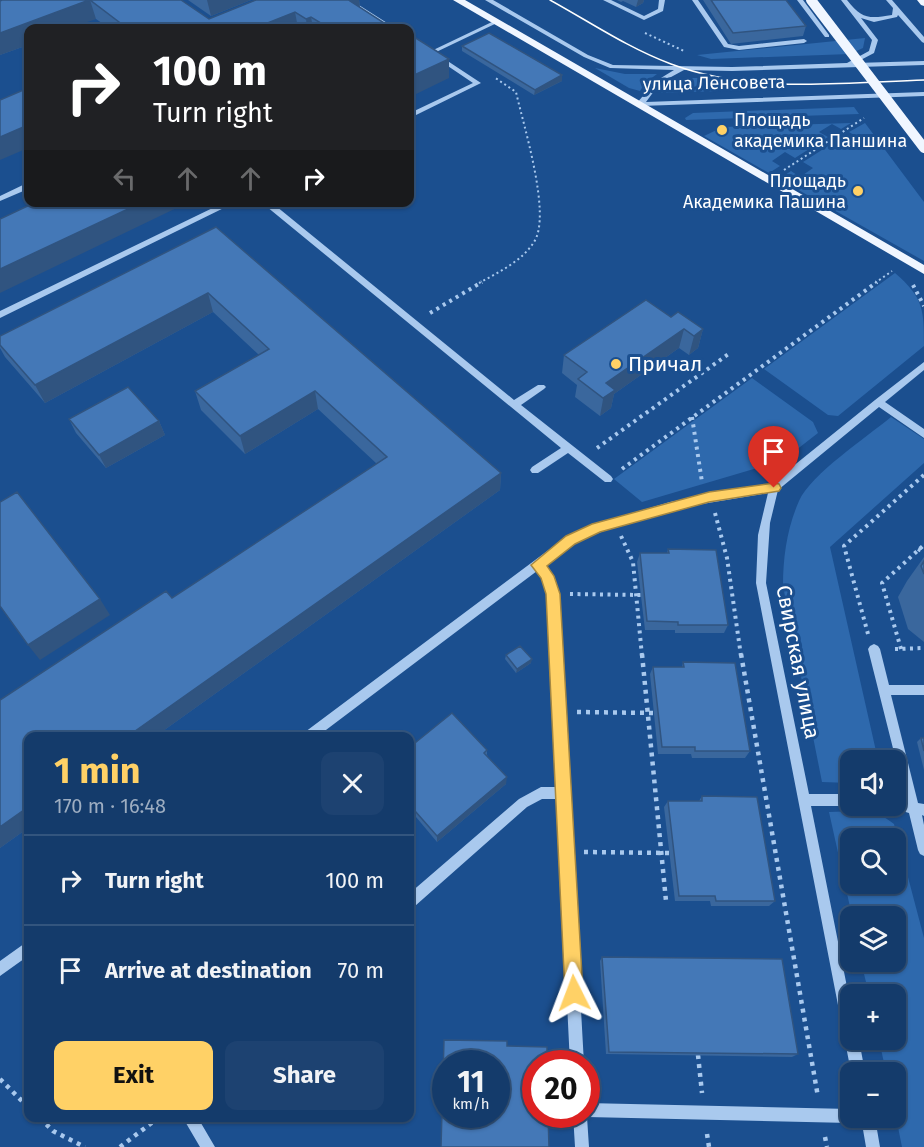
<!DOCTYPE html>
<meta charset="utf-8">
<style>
body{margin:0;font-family:"Fira Sans",sans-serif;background:#1d4271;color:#f1f3f6;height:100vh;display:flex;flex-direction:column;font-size:22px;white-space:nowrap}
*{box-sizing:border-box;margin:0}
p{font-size:20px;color:#9dadc1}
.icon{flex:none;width:33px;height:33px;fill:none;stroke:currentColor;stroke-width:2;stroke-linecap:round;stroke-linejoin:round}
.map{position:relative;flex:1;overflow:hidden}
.panel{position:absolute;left:24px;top:732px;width:390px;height:390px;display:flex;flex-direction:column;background:#143b6b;border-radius:12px;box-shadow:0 2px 4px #0004,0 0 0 2px #33557e}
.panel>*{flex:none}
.banner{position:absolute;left:24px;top:24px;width:390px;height:183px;border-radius:12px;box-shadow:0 2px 4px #0004,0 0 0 2px #33557e;background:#202124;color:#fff;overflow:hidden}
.controls{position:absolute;left:840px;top:750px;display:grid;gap:12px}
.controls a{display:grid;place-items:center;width:66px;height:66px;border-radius:12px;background:#143b6b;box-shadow:0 2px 4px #0004,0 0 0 2px #33557e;font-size:30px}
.speed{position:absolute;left:432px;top:1050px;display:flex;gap:12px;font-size:30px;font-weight:700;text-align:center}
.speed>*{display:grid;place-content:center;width:78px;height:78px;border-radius:50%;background:#143b6b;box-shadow:0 2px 4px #0004,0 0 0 2px #33557e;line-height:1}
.speed small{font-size:15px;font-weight:400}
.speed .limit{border:9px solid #d22;background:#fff;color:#111}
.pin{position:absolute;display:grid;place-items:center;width:51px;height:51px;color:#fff;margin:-62px -26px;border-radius:50% 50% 50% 0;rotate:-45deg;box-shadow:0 0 6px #0007}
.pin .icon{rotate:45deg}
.me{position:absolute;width:66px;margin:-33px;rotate:357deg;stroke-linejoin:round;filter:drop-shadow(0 0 4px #0008)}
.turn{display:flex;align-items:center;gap:21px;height:126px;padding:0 30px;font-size:27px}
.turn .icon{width:78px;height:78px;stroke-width:2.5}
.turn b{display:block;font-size:42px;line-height:51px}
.lanes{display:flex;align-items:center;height:57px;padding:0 30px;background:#0003;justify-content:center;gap:30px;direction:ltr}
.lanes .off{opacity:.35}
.round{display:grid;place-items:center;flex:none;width:63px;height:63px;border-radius:12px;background:#1d4271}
.headline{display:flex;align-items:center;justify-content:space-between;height:102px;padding:0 30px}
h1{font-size:36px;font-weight:700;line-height:45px;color:#ffd166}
.cta{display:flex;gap:12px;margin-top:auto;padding:12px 30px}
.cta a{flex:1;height:69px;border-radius:12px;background:#ffd166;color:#111;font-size:24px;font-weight:700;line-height:69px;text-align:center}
.cta a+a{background:#1d4271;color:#f1f3f6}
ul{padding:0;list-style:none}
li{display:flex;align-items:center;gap:18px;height:90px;padding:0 30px;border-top:2px solid #33557e}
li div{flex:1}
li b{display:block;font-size:22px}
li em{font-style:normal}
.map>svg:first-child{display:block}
.green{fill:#2e69ad;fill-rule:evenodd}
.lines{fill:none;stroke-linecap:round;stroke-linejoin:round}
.path-far2{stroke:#a9c9ee;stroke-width:2;stroke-dasharray:2 3;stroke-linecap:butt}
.path-far1{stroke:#a9c9ee;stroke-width:4;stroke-dasharray:3 4.5;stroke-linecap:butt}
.path{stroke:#a9c9ee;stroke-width:4.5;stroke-dasharray:4 5;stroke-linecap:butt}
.minor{fill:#a9c9ee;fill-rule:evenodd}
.major{fill:#f0f6ff;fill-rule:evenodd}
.tram{stroke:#fff;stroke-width:1.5}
.major-bridge{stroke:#f0f6ff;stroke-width:10}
.wall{fill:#3a679d}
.shaded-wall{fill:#305480}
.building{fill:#4478b7;stroke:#305480;stroke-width:1.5;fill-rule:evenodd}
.route{fill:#ffd166;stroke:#a68842;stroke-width:1.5}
.poi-dot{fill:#ffd166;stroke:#1b4f8f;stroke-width:2}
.labels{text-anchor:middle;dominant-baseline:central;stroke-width:6;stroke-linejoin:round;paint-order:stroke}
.far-street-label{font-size:18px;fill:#fff;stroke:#1b4f8f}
.far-poi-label{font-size:18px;fill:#fff;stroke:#1b4f8f;text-anchor:start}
.poi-label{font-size:21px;fill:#fff;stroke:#1b4f8f;text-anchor:start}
.street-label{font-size:21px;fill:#fff;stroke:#1b4f8f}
</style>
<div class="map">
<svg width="924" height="1147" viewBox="0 0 924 1147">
<rect width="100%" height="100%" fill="#1b4f8f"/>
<path class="green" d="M865,38l-2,10 -13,6 -139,5 -14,-4z
M595,68l30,6h32l-12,9 -5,8 -11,-3z
M688,78h13l38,7 43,4 -121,4 8,-10z
M854,107l5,7 -173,6 -1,-2 8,-5z
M851,123l-10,6 -9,-5 -13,8 9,5 -33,21 -10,-6 -13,9 8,5 -11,7 -65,-37 19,-9z
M865,123l59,79v59l-145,-82 12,-8 9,6 13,-9 -10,-6 33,-21 17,9 12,-8 -16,-10z
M895,273c29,25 29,37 29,73l-86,70 -10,-1 -64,-46z
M752,378l61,44 5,11 -27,21 -20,10 -129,38 -28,-23z
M891,417l33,22v24l-94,84 48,213h-28v23l-28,-1 -39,-196c0,-29 4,-58 16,-85 12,-27 68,-64 92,-84z
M859,811c14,1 24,4 35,13l30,114v209h-22l-6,-30v-45h-10l-7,-32h17v-46h-27l-8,-32h35v-46h-44l-23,-104zM896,838v46h-46v-46z"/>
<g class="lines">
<path class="path-far2" d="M645,33l39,18
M784,170l80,-52
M479,283c20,-11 43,-22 55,-41 18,-27 -11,-118 -18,-150l-22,-15
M875,283l17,-12"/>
<path class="path-far1" d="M913,285l11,21
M430,313l52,-31
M692,417l10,65
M597,448l133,-95
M622,469l255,-187
M715,513l12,45 14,98
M621,536l12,26 9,94
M918,549l6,3
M570,594l71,1
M868,634l-24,-88 80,-71
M895,649l29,-1
M901,649l-19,-66 42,-38"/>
<path class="path" d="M642,654l24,247
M741,654l77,443
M577,712l77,1
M584,852l86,1
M698,1055l4,38
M0,1079l28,28
M40,1118l13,13 32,16
M707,1134l2,13
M825,1137l2,10
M120,1147l38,-29"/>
<path class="minor" d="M344,0h7l44,28h-7z
M485,0h8l95,55 25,10 119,2 115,-4 22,-12 3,-11 -31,-40h6c15,19 22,19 45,15l1,-7 -7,-8h6l32,37v6l-2,-1 -24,-27 -1,2 -23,5 -13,-4 17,22 -4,13 -19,10 69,-2v4l-192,6 -48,-1 -24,13 -14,19 278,-10v4l-284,10 -4,-2 20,-23 18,-11 -64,-2 -26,-11z
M603,0h8l33,16 14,-7 1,-9h6l-2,11 -19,9z
M692,0h6l30,44 11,2 65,-7 3,2 -3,2 -65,7 -15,-3z
M797,0h6l26,35v2h-4z
M494,21l5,1 -67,32 -5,-1z
M436,56h4l41,27 -71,35v-5l63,-30 -37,-25z
M25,184h3v5l-28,12v-5z
M225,202h11l-236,116v-7z
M261,202h10l243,198 24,-15h6l2,2 -2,2 -23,16 90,71 2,3 -2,3h-6l-37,-29 -30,20h-6l-2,-3 2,-3 29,-19z
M924,362v8l-39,32 39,27v9l-45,-31 -101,83 -8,33 -4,60 43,211h41v12h-39l39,196v38h9l6,32h-14l-95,-489 2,-48 10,-42 -72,12 -75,19 -47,19 -30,22 8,11 6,18 26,470h-14l-13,-265h-15l-15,8 -112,99 -5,1v-14l109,-94 22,-12h16l-9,-193 -6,-16 -5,-7 -219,165h-15l2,-4 261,-195 53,-20 51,-15 52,-10 49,-8 104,-84z
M874,644l4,2 2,3 9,36h35v10h-33l27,108 6,1v12l-2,-1 2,10v31l-4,-2 -2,-4 -9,-37 -17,-5 -1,-2h5v-8l10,2 -38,-151 2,-3z
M28,941v15l-28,20v-15z
M586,1103l264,6v9h7l-2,3 -5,2 -263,-6 2,30h-14l-2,-33h13z
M183,1118h15l17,29h-15z
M861,1118h14l5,29h-14z"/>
<path class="major" d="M453,0h12l459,265v9z
M917,0h7v6l-3,-1z"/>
<path class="tram" d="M550,0c40,22 78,48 121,64 80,30 169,19 253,16"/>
<path class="major-bridge" d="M811,0l113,148"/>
</g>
<path class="wall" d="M181,0l28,19 150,-19 1,8 32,20h-283l-13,-9 -68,9v17l-28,10v-54z
M188,0h63l-40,16z
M617,0h27l-1,3 -7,4 -13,-6 -2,1z
M703,0h83l20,26 -3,10 -72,8z
M462,46l100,35 -28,14 -72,-44z
M216,227l285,246 -1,17 -344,246h-128v92l-28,20v-148l166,-109 6,7 205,-134 -59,-55 -73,45 -44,-44 -6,-19 64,-36 -46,-43 -168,91 -40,-46 -5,-9v-12z
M671,317l32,12 -5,19 -9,7 -10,-7 -65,46 -3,14 -11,8 -25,-19 2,-12 -15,-12 2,-18z
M69,419l90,2 6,14 -59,33 -30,-35z
M668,549l60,76 -4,8h-49v-3h-30l-8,-68 3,-9h27z
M924,557v85l-16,-13 -10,-32 9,-16z
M506,655l25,8 -15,10 -11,-14z
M683,662l67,89 -5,7h-53l-1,-4h-33l-8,-80 3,-7h29z
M921,738h3v32l-7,-28z
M410,747l77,3v5l19,29 -69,58 -21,-25 -5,3 -1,-2z
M702,796l73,105 -6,5h-58l-1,-5h-35l-11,-94 4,-6h31z
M602,957l196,97 -6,3 -186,-3 -6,-93z"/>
<path class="shaded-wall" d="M90,0l6,19 -26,9h-42v17l-28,10v-22z
M207,0h44l-40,16z
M353,0h6l2,16 -11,-15z
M638,0h6l-1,3 -7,4z
M295,12l3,16h-43z
M311,17l2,11h-6l-1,-9z
M449,59v19l-39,19v-20z
M562,75v6l-28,14 1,-5z
M28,125v23l-28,12v-23z
M143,202h46l-189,91v-24z
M208,293l5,19 -168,91 -10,-18z
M684,329l-5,19 -65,46 -3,14 -11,8 6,-33z
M703,329l-5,19 -9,7 5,-19z
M315,391l3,18 -73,45 -5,-18z
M159,421l6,14 -59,33 -7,-13z
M501,473l-1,17 -344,246h-28z
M100,599l10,16 -70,45 -12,-15z
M532,659l-1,4 -15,10 1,-4z
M507,777l-1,7 -69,58v-6z
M28,807v21l-28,20v-21z
M415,811l1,6 -5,3 -1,-6z
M106,1118h9l-8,6 -7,-1z"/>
<path class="building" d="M2,0h87l-89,33v-32z
M90,0h91l28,19 47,-19h97l-3,1 42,27h-63l-18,-11 -5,2 -11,-7 -40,16h-128z
M711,0h75l20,26 -73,7z
M489,33l73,42 -27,15 -73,-44z
M411,35l38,24 -39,18v-41z
M28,88v37l-28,12v-37z
M36,202h107l-143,67v-50z
M216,227l285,246 -373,263h-100v71l-28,20v-127l166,-109 6,7 215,-141 -72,-66 -75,45 -45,-45 74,-42 -61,-56 -173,92 -35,-40v-9z
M646,300l25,17 7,-5 25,17 -9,7 -10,-7 -78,54 9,7 -12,8 -25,-19 9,-7 -23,-17z
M128,387l31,34 -60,34 -30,-36z
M17,492l83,107 -72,46 -28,-39v-104z
M668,549l48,1 12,75h-50v-3l-31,-1 -7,-68h29z
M924,561v13l-3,-8z
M520,646l12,13 -15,10 -11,-14z
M683,662l52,1 15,88h-55v-4h-33l-9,-80h31z
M452,713l35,37 -3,3 23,24 -70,59 -22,-25 -5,3v-67z
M921,738h3v13z
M702,796l55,1 18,104h-59l-1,-5h-36l-11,-95h34z
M602,957l180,2 16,95 -189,-2z
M444,1040l63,1v5l40,1v17h-11v50h12l1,33h-108zM446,1064h50v50h-50z
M98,1118h8l-6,5z"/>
<path class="route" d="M774,483l5,1 2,4 -2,3 -70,11 -109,30 -25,12 -28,22 7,10 6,18 23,399 -3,6 -6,3 -6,-3 -3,-6 -19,-399 -5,-16 -10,-13 35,-29 26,-12 117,-32z"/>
<g class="poi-dot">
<circle cx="722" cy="130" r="6"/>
<circle cx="858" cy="191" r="6"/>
<circle cx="616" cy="364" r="6"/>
</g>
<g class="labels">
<g class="far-street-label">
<text transform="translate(714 83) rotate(-1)">улица Ленсовета</text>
</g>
<g class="far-poi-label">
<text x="734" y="120">Площадь<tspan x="734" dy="21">академика Паншина</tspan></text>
<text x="846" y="181" text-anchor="end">Площадь<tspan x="846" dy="21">Академика Пашина</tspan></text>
</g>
<g class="poi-label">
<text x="628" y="364">Причал</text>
</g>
<g class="street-label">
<text transform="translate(798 662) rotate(79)">Свирская улица</text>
</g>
</g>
</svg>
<div class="controls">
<a><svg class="icon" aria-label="sound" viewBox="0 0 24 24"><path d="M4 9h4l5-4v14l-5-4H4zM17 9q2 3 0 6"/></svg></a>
<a><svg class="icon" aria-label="search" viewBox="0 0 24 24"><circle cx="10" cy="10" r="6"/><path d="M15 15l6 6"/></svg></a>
<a><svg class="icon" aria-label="layers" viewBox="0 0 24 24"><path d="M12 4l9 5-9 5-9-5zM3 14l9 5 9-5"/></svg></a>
<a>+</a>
<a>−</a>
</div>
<div class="speed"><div>11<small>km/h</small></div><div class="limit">20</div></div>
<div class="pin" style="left:774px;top:488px;background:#d93025"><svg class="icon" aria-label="arrive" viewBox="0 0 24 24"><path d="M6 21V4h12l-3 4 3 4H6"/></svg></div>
<svg class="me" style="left:574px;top:993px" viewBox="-20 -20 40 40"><path d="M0-17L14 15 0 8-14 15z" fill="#ffd166" stroke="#fff" stroke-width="4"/></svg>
<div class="banner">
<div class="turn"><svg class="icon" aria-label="right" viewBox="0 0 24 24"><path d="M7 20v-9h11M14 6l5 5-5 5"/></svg><div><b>100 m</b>Turn right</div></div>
<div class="lanes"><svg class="icon off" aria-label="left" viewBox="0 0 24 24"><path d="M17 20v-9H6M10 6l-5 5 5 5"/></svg><svg class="icon off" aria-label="ahead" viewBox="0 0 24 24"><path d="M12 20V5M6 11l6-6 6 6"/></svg><svg class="icon off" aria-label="ahead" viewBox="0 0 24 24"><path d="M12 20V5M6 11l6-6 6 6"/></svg><svg class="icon" aria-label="right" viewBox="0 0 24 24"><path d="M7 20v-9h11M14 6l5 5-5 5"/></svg></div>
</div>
<section class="panel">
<div class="headline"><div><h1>1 min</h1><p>170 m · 16:48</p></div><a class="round"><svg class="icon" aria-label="close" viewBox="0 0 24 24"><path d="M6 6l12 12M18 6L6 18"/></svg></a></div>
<ul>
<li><svg class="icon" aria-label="right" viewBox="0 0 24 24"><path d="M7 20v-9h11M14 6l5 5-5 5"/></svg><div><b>Turn right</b></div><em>100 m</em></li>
<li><svg class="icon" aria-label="arrive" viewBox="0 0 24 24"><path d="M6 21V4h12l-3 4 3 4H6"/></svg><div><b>Arrive at destination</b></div><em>70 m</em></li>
</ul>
<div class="cta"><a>Exit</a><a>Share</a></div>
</section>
</div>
